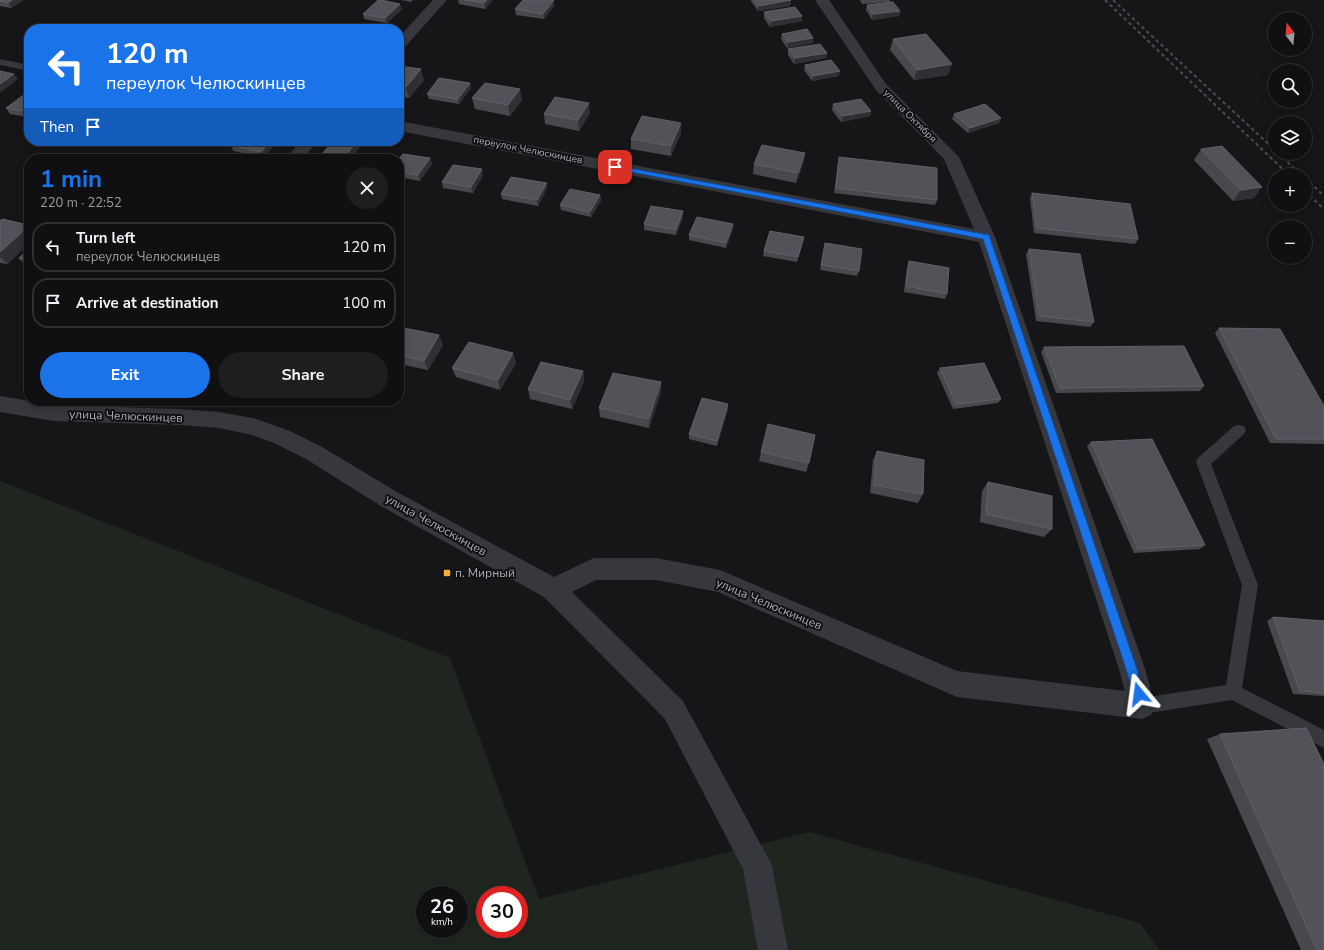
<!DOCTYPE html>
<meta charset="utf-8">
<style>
body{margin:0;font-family:"Nunito Sans",sans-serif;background:#1e1e20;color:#f1f3f6;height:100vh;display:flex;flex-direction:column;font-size:15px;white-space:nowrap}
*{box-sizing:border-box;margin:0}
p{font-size:13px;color:#9c9d9f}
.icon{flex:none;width:22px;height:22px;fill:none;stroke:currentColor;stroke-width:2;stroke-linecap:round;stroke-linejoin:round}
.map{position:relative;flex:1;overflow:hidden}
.sheet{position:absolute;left:24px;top:154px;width:380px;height:252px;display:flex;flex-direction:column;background:#101012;border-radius:16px;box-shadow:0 2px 10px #0003,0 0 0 1px #303032}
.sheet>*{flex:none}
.guide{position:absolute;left:24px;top:24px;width:380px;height:122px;border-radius:16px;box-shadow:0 2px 10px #0003,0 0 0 1px #303032;background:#1a73e8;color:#fff;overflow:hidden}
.needle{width:26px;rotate:344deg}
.buttons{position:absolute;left:1268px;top:12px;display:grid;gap:8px}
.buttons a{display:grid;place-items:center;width:44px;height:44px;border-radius:50%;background:#101012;box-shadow:0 2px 10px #0003,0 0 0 1px #303032;font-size:20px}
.speed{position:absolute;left:416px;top:886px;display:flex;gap:8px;font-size:20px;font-weight:700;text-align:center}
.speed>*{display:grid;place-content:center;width:52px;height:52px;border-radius:50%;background:#101012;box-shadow:0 2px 10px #0003,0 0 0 1px #303032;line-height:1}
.speed small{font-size:10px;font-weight:400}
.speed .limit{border:6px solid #d22;background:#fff;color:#111}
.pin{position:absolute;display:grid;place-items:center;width:34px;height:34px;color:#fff;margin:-17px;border-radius:8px;box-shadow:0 2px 6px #0006}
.me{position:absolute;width:44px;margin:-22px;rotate:344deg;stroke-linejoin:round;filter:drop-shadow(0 0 3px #0008)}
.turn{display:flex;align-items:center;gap:14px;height:84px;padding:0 16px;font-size:18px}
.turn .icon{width:52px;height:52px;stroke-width:2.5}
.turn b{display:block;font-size:28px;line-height:34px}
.then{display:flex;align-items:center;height:38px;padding:0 16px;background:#0003;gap:8px;font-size:15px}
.round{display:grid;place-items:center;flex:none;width:42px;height:42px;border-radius:21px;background:#1e1e20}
.headline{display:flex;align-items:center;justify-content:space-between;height:68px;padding:0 16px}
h1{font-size:24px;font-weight:700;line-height:30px;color:#1a73e8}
.button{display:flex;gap:8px;margin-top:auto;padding:8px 16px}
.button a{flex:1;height:46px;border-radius:24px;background:#1a73e8;color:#fff;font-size:16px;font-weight:700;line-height:46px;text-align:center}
.button a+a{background:#1e1e20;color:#f1f3f6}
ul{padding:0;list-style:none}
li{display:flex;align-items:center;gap:12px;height:50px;margin:0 8px 6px;padding:0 8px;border:2px solid #303032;border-radius:16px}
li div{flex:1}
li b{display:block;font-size:15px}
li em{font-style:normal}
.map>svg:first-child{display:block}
.green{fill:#1e261f;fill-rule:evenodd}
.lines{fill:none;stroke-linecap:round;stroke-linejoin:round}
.service{fill:#37383d;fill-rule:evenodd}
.minor{fill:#37383d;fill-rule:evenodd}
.rail{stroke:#4a4c52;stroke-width:2;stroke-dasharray:3.5 3;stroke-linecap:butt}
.wall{fill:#47494d}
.shaded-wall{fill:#2f3033}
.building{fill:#525359;stroke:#5f6168}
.route{fill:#1a73e8;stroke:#114b97}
.poi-dot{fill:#f2b134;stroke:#111113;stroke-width:1.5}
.labels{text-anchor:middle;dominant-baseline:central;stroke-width:4;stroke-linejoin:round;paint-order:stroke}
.far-street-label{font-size:10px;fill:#a8adb8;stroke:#111113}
.street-label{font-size:12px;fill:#a8adb8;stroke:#111113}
.poi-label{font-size:12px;fill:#a8adb8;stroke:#111113;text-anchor:start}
</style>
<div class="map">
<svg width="1324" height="950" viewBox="0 0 1324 950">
<rect width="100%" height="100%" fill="#161618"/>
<path class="green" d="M0,481l450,177 89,241 270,-67 331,91 19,27h-1159zM425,895h34v34h-34zM485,895h34v34h-34z"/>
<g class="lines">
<path class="service" d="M0,59l29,6v6l-29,-6z
M1239,425l5,1 2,4 -2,4 -33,30 47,121 -16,103 82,42v18l-92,-48 -90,14 -6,-2 -2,-6 2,-6 6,-2 84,-13 16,-100 -46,-123 2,-4 36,-32z"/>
<path class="minor" d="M433,0h14l-43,48 -5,1v-12z
M815,0h14l57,84 73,73 36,80 150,432 10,37 -4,9 -9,4 -185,-22 -239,-105 -62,-12h-60l-24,12 111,109 84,155 5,10 16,84h-30l-15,-81 -78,-150 -121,-122 -163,-91 -75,-47 -32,-16 -22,-8 -33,-7 -39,-3 -126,-4 -54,-9v-16l54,9 126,4 39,3 34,6 37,13 32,16 75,45 157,85 40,-19h62l64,12 237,101 168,20 -6,-22 -140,-427 -580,-111v-10l575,108 -30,-70 -68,-69z
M301,141h17l-16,18h-17z"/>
<path class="rail" d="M1105,0l184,175
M1113,0l162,150
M1278,153l23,22
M1305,178l19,18
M1305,191l19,18"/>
</g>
<path class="wall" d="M0,0h24l-13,8 -11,-2z
M401,0h12l-2,2z
M458,0h35l-8,9 -26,-5z
M751,0h40l-1,6 -32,5 -7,-10z
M860,0h30v2l-28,2z
M867,5l33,6 -1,5 -27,4 -6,-10z
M554,6l-10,13 -28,-4 -1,-6z
M402,9l-15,14 -23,-4 -1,-5z
M764,12l38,9 -32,6 -6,-9z
M782,34l31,4v5l-26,5 -6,-9z
M893,39l55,36 -34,5 -24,-30z
M788,49l39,4 -1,5 -32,6 -6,-9z
M805,65l35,6 -2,5 -26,5 -8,-11z
M399,66l25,14 -15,18 -10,-2z
M470,83l1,5 -12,16 -30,-5 -2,-5z
M29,95v20l-2,2 -17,-3 -4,-6z
M472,98l50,2 -12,16 -35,-7z
M833,104l38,7 -1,5 -29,6 -9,-12z
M590,113l-11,18 -34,-7 -1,-10z
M954,114l47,4 -2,5 -31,10 -16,-14z
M681,133l-10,23 -40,-7v-10z
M235,141h44l-16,16 -30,-6 -2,-6z
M356,142l3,6 -9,11h-26l-2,-5z
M1201,149l53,49 -21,3 -39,-41z
M805,153l-2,11 -7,19 -43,-9 1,-10z
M839,157l98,43 -2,5 -101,-12 4,-31z
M430,158l2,6 -12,17 -21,-4v-18z
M483,175l-10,18 -30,-5 -1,-6z
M547,188l-9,18 -36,-7 -1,-5z
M1032,193l106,46 -3,5 -101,-11 -4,-35z
M600,195l1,6 -10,16 -30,-7 -1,-5z
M683,211v6l-7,18 -32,-5v-6z
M0,221l8,43 -8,-1z
M733,224v5l-7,19 -37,-8v-5z
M802,243l-5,19 -34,-6 1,-5z
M825,243l34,28 -2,5 -37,-6z
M29,249v16l-5,-1 -5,-6z
M1029,249l65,73 -4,5 -54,-6 -10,-67z
M909,261l38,33 -2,5 -41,-7 3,-25z
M399,327l44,18 -15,25 -29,-6z
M1219,328l105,78v38l-54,-1 -55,-110z
M1044,347l160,39 -4,5 -144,2 -15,-41z
M516,363l-16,27 -44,-13 -4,-9z
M940,368l61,31 -3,4 -45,6 -16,-36z
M583,371l1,10 -12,28 -42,-10 -2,-10z
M661,392l-12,36 -49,-11 -1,-9z
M728,404v5l-11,37 -28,-7v-5z
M1091,442l114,103 -5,4 -66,4 -47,-107z
M877,451l46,43 -5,9 -48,-10 3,-33z
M761,452l48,11 -3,9 -47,-11z
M988,482l64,47 -8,8 -64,-15 2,-31z
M1273,617l51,4v75l-31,-2 -26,-73z
M1220,734l104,216h-23l-94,-211z"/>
<path class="shaded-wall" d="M12,0h12l-13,8 -3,-5z
M487,0h6l-8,9 -1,-6z
M554,0v6l-10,13 -1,-5z
M791,0l-1,6 -32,5v-5z
M400,4l2,5 -15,14 -2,-5z
M900,11l-1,5 -27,4 1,-6z
M802,16v5l-32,6 1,-6z
M813,38v5l-26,5 1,-6z
M827,53l-1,5 -32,6 1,-6z
M952,64l-4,11 -34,5 3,-10z
M421,69l3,11 -15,18 -3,-11z
M840,71l-2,5 -26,5 1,-5z
M14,74l4,5 -17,13 -1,-1v-7z
M470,83l1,5 -12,16 -1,-5z
M520,89l2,11 -12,16 -2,-11z
M589,103l1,10 -11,18 -1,-11z
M29,106v9l-2,2 -5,-6z
M871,111l-1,5 -29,6 1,-6z
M1001,118l-2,5 -31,10 2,-5z
M681,123v10l-10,23v-10z
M271,141h8l-16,16 -2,-5z
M356,142l3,6 -9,11h-6v-1z
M805,153l-2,11 -7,19 2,-10z
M430,158l2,6 -12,17 -2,-6z
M482,169l1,6 -10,18 -2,-6z
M547,183v5l-9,18 -1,-6z
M1262,187l-8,11 -21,3 8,-11z
M600,195l1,6 -10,16 -1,-5z
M683,211v6l-7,18v-5z
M733,224v5l-7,19v-5z
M29,226v18l-21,20 -8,-7v-5z
M439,335l4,10 -15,25 -4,-9z
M513,353l3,10 -16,27 -2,-10z
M583,371l1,10 -12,28 -2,-9z
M661,382v10l-12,36v-9z
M728,404v5l-11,37v-5z"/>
<path class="building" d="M0,0h12l-4,3 -8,-2z
M378,0h3l19,4 -15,14 -22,-4z
M464,0h23l-3,3z
M523,0h31l-11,14 -28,-5z
M754,0h37l-33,6z
M893,2l7,9 -27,3 -6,-9z
M795,7l7,9 -31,5 -7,-9z
M807,29l6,9 -25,4 -6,-8z
M926,34l26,30 -35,6 -24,-31z
M820,44l7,9 -32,5 -7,-9z
M831,60l9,11 -27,5 -8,-11z
M399,66l22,3 -15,18 -7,-1z
M0,71l14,3 -14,10z
M439,78l31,5 -12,16 -31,-5z
M485,83l35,6 -12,16 -36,-7z
M25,94l4,1v11l-7,5 -16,-3z
M555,97l34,6 -11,17 -34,-6z
M861,99l10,12 -29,5 -9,-12z
M985,104l16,14 -31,10 -16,-14z
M642,116l39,7 -10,23 -40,-7z
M235,141h36l-10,11 -30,-7z
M333,141h15l8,1 -12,16 -22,-4z
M762,145l43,8 -7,20 -44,-9z
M1222,146l40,41 -21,3 -40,-41z
M403,154l27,4 -12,17 -19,-3v-13z
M839,157l98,11v32l-101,-12z
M453,165l29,4 -11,18 -29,-5z
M511,177l36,6 -10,17 -36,-6z
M570,189l30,6 -10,17 -30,-7z
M1032,193l98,11 8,35 -101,-11z
M651,206l32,5 -7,19 -32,-6z
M697,217l36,7 -7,19 -37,-8z
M2,219l27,6v1l-29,26v-31z
M770,231l34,6 -6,20 -34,-6z
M825,243l37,6 -3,22 -38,-6z
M29,249v12l-10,-3z
M1029,249l51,5 14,68 -55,-6z
M909,261l40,7 -2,26 -41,-8z
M399,327l40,8 -15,26 -25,-6z
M1219,328l61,1 44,77v33h-48z
M469,342l44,11 -15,27 -46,-12z
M1184,346l20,40 -144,2 -16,-41z
M541,362l42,9 -13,29 -42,-11z
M984,363l17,36 -45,5 -16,-36z
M613,373l48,9 -12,37 -50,-11z
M702,398l26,6 -11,37 -28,-7z
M768,424l47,11 -6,28 -48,-11z
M1152,439l53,106 -67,4 -47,-107z
M877,451l47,9 -1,34 -49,-9z
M988,482l64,14v33l-66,-15z
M1273,617l51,4v72l-24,-2z
M1306,728l18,36v186h-7l-97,-216z"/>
<path class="route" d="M613,165l376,70 148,434 7,25 -1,4 -4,1 -4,-1 -2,-4 -7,-25 -143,-430 -368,-70 -2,-1z"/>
<rect class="poi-dot" x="443" y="569" width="8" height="8" rx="2"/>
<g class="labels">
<g class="far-street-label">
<text transform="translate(910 116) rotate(45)">улица Октября</text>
<text transform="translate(528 150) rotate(11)">переулок Челюскинцев</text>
</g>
<g class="street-label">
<text transform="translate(126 416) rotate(2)">улица Челюскинцев</text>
<text transform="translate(436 525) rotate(29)">улица Челюскинцев</text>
<text transform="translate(769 604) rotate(23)">улица Челюскинцев</text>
</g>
<g class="poi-label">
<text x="455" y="573">п. Мирный</text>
</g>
</g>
</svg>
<div class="buttons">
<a><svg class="needle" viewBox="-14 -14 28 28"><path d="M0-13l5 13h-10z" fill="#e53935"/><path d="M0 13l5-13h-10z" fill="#9c9d9f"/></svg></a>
<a><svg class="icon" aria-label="search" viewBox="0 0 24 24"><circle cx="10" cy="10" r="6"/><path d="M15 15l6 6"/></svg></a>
<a><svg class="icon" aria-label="layers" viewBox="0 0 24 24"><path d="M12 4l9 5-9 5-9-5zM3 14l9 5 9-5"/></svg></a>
<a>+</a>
<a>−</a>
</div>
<div class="speed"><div>26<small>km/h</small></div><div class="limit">30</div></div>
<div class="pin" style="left:615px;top:167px;background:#d93025"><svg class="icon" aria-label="arrive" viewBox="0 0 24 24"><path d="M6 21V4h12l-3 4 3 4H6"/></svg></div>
<svg class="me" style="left:1139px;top:694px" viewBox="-20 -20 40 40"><path d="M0-17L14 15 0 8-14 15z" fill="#1a73e8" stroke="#fff" stroke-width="4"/></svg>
<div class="guide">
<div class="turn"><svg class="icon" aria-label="left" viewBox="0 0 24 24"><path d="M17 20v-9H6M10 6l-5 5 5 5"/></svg><div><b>120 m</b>переулок Челюскинцев</div></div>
<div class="then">Then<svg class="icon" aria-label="arrive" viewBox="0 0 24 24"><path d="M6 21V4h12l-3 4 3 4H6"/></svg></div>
</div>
<section class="sheet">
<div class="headline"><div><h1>1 min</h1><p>220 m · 22:52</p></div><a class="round"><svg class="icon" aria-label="close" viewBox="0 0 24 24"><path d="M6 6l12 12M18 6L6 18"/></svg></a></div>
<ul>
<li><svg class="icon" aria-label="left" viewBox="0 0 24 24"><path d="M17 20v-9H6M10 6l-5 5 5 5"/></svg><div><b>Turn left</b><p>переулок Челюскинцев</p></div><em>120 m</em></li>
<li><svg class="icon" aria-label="arrive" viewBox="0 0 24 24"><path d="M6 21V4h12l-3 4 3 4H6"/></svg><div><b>Arrive at destination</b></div><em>100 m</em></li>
</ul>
<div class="button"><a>Exit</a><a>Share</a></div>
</section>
</div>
